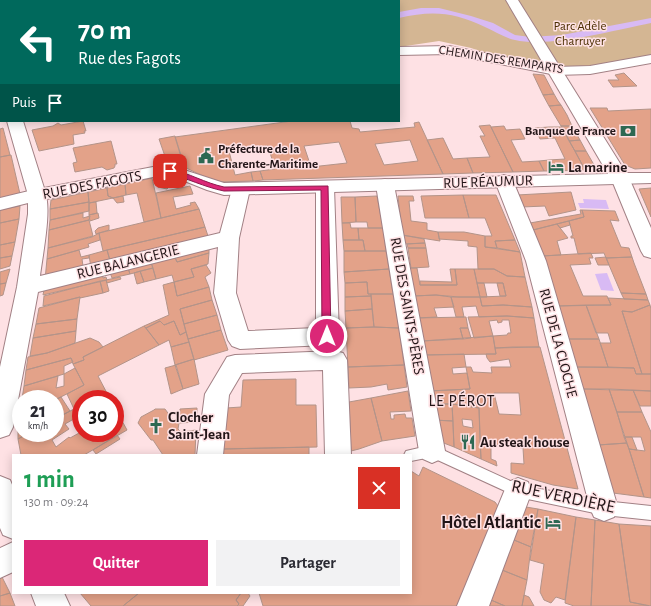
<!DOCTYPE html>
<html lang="fr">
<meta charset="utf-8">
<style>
body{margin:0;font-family:"Alegreya Sans",sans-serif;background:#f2f2f3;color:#2b2b33;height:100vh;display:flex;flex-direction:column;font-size:15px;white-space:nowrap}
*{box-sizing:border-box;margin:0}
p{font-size:13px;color:#7c7c81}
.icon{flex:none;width:22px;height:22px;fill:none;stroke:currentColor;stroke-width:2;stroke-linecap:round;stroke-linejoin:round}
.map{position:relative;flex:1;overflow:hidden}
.sheet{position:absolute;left:12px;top:454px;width:400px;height:140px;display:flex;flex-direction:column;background:#fff;border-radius:0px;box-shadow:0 2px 10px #0003}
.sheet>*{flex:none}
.hud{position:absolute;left:0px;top:0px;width:400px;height:122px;box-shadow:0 2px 10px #0003;background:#00695c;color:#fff;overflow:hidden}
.speed{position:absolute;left:12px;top:390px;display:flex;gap:8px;font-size:20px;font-weight:700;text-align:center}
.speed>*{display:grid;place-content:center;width:52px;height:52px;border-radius:50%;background:#fff;box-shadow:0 2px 10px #0003;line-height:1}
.speed small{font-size:10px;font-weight:400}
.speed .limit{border:6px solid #d22;background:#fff;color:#111}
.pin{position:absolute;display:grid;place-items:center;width:34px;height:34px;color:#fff;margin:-17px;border-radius:8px;box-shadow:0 2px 6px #0006}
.me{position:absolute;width:44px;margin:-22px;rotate:0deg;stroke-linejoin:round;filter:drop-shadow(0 0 3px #0008)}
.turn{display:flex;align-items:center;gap:14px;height:84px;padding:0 12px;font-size:18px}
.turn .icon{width:52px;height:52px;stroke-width:2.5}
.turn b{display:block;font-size:28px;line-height:34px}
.then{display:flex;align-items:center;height:38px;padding:0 12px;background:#0003;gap:8px;font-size:15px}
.round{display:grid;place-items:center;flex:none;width:42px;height:42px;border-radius:0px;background:#f2f2f3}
.head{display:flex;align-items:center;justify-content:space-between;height:68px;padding:0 12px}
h1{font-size:24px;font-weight:700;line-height:30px;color:#1e9e55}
.primary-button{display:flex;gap:8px;margin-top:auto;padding:8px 12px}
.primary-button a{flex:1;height:46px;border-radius:0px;background:#db2777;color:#fff;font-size:16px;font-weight:700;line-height:46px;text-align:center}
.primary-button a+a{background:#f2f2f3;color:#2b2b33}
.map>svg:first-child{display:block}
.green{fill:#d4b693}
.water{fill:#d8baf4}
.building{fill:#e3a289;stroke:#b39489;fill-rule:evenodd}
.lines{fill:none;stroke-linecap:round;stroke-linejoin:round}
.lane-casing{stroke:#a28185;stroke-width:2}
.street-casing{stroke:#a28185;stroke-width:2}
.secondary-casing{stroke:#a28185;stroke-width:2}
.lane{fill:#fff;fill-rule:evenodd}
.street{fill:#fff;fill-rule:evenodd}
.secondary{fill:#fff;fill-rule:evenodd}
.route{fill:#db2777;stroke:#8e194d}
.labels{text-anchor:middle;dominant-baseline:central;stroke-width:3;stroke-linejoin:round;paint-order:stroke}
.far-park-label{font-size:13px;fill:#4a2e01;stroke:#fee1e4}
.far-street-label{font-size:13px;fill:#231618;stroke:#fee1e4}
.far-poi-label{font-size:13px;font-weight:bold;fill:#231618;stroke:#fee1e4;text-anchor:end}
.poi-label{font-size:15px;font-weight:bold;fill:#231618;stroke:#fee1e4;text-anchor:start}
.street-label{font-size:15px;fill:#231618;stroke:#fee1e4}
.neighbourhood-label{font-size:16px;letter-spacing:1px;fill:#231618;stroke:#fee1e4}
.near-street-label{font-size:18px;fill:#231618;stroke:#fee1e4}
.near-poi-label{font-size:18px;font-weight:bold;fill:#231618;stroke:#fee1e4;text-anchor:end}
</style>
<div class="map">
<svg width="651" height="606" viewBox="0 0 651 606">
<rect width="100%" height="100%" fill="#fee1e4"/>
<path class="green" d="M0,0h651v56l-64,11 -31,1 -53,-9 -32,-11 -32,-7 -40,6v-46h-398v50z"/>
<path class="water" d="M421,8h18l32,8 22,7 22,12 15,2 32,-2 89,-17v5c-36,7 -102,25 -136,17 -10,-2 -21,-9 -30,-13 -31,-15 -53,-17 -86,-9v-6z
M583,199l23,1 3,9 -29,-1 -2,-5h6z
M607,273l7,18 -13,-1 -6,-16z"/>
<path class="building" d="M624,73l13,13 -24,1 -5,-7h11l-4,-5z
M533,74l11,1 10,19 -11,1z
M554,94l4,7 3,4 -12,1 -6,-11z
M561,105l6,10 5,11h-11l-12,-20z
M590,108h17l1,3 43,-2v59l-16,1 -10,-4z
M83,121l3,10h-2l1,2 -12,2 1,9 -35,7 -7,-21 21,-4 5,-3 3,2z
M292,121h58l2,7 7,1 1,3 55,-5 -1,-4 5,-1 24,52 -180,6 -3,-9 15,-2 -7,-23 -39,5 6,24 16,-3 2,9 -37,1 -32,-15 -9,-30zM410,140l8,21 -34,4 -9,-21zM339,142l8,21 -36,4 -7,-21z
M490,125l1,2 22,45 -40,1 -6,-15 23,-1 -10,-21h5l-6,-10z
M504,126l2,4 14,-1 5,10 -14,1 11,22 17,-1 5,10 -31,1 -22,-45z
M561,126h11l4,7h-11z
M549,127h13l23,43 -30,1 -6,-11 16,-1 -10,-21 -15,1 -5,-11z
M3,128l7,27 -10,2v-28z
M565,133h11l4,7 -11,1z
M175,136l8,26 -15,3 -9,-26z
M443,138l10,21 14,-1 6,15 -30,1 -16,-34z
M580,140l6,11h-11l-6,-10z
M111,141l6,23h-2v2l-1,2 -7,2 -5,-3 -27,5 -2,-9 4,-1 -4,-14z
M575,151h11l11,19h-12z
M11,155l9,39 -20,5v-42z
M549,160l6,11h-11l-5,-10z
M260,171l3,9 -10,1 -2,-9z
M152,178l9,40 -17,4 -7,-29 -11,2 -1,-11z
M163,181l10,1v1l-6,6 -9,-2z
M125,184l1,11 -13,3 -5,-2 -1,-8z
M190,186l3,8 -20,3 3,12 15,-4 -1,-2 5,-1 4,7 -38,9 -5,-25z
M107,188l1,8 5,2 -24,5 -1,-11z
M651,188v29l-12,-28z
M88,192l1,10 -39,7 1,-9z
M571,192l5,18 -27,6 -4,-10 -23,1 -5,-12z
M463,195h33l19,45 -20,1 2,7 -12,-1v-11h7l-7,-18h-16z
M463,195l6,23h-44l-4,-22z
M123,196l1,6 -7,1 -4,-5z
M377,196l6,32h-15l-1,-6h-11l-1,-25z
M398,196h15l1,5h-5l2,20 16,2v7l11,2 2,9 -38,-6z
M341,197h14l1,25 -14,1z
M89,202v9l-39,9v-11z
M96,202l1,11 -8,2v-12z
M20,206l-1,13 -19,4v-13z
M199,209l6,18 -102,24 -4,-18z
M580,210h2l2,7 -51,13 -3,-7 51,-9z
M582,210l33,1 4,10 -9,-1 11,27 8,1 3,9 -26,1 -2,-5 -26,1 -4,-16h-3v-2h2l-4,-15 15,-4z
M83,213v5l7,-2 -1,4 -40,10 1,-10z
M98,213l1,5 -9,3 -1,-6z
M19,219l-4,23 -15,3v-22z
M89,220l4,16 -45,12 1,-18z
M569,221l1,4 -10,3 -3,-4z
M342,223h8l1,5h7l1,12h-16z
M557,224l11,14 -11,3 4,14 -19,1 -9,-26z
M109,225v5l-13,4 -1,-3 3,-3z
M205,227l4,12 -98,25 -4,-14z
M358,228h25l3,23h-21l-2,-11h-4z
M438,232h26l21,4v11l35,5 5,25 -18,-1 -13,-7h-16l-1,-22 -9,-1v-5l-29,-2z
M99,233l1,7 -12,4 1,3 -42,12 1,-11 44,-11z
M402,235l22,4 1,4 -22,1z
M343,240h20l2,11h-21z
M515,240l5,12 -23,-4 -2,-7z
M15,242l-3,14 -12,2v-13z
M425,243l1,5h-18l-1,-4z
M209,245v8l-32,9 -4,-9z
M408,248h18l3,19 -18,1z
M79,250l2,7 8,-2v3l-7,1 1,7 8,-2v4l-46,12 2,-21z
M107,250l4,14 -20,4 -2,-13z
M344,251h42l3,18 -45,3z
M173,253l4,9 32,-9 -1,11 -17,5 3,8 -20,5 -2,-7 -16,4 -6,-20z
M591,253l2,5h-4l2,6 -21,1 13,31h24l4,9 -54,1 -15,-50z
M12,256l-2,10 -10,3v-11z
M606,257l3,8h-11l-3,-7z
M632,257l2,6 12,31 -25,-1 -15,-35z
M150,259l3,9 -23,6 -3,-9z
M127,265l3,9 -18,4 -3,-8z
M206,265l5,8 -6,4 4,10 -32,9 -3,-14 20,-5 -3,-8z
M153,268l3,11 -12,3 -4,-11z
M407,268h10l3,17h37l-2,-16h19l6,28h-21l-23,-2 -23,1z
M10,269l-4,14 -6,1v-12z
M389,269l4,25h-25l-1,-12 -22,1 -1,-11z
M450,269h5l2,16h-37v-4l32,1z
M474,269h20l13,7 18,1 7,30 -29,-2 -21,1 -2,-9 26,-1 -3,-13h-26z
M102,270l1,8 3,-1 1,3 -64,15 2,-10z
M140,271l4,11 -7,2 -3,-11z
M120,277l1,2 -14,4 -1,-3z
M106,280l3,11 -6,2 -3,-12z
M100,281l3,12 -23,5v-1l-37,9 1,-10z
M174,282l3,14 32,-9 3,13 -32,9 6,23 -6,3 -6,-14 -10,4 -4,-4 -14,7 -2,-2 25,-11 -6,-30z
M367,282l1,12h3v2l-26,1v-14z
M6,283l-3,12 -3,1v-12z
M477,283h7l3,14h-7z
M497,283h6l3,13h-6z
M621,293l25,1 2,6 -24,-1z
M371,294h22l6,34 -25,-1z
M436,295l15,2 3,10 -20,1 3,9 -21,1 -3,-22z
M371,296l1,13 -27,2v-14z
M80,297l-3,22 -41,5 3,-16z
M451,297h29l2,9 21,-1 29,2 2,11 -27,-2 -28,1 -3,-11 -14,1 2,10h-8z
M608,298l40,2 2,5 -18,7 -10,-1 20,63h-6l-2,-6 -26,-1 -8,-24h11l-3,-10h-12l-10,-28h25z
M212,300l5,15 -33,9 -4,-15z
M586,305l13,34h-31l-11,-33z
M650,305l1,4v65h-9l-20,-63 10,1z
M372,309l2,18 -28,1 -1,-17z
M217,315l4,15 -33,9 -4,-15z
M507,316l27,2 5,29 -44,1 -2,-12 -19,2 -6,-21zM497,320l1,3 4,-1v-2h7l2,13h-3l-1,2 -14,1 -4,-15z
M466,317l2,11h-8l3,11 -41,2 -6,-23z
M77,319l-1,12 -43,7 3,-14z
M160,321l4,4 10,-4 6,14 6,-3 3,10 -18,5 -2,-7 -10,5 -13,-17z
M144,326l15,19 -61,31 12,23h-29v20l-2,-3 -14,8 4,5 -17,11 4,7 13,-10 1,1 11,-6v1h34v-25l12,22 -43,25h-63l-3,-16 11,-6h26v-14l19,-10 -7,-15 17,-9 -11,-21 11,-4 -1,-3z
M374,327l25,1 5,37 -56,2 -2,-39z
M460,328h8l3,10 -8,1z
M221,330l7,20 -34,10 -6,-21z
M76,331l-1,12 -28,10 -17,3 3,-18z
M493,336l3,18 -72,1 -2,-14z
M90,338l9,4 4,5 -20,10 1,3 -11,4 -2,-6 -45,12 2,-13 19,-4z
M568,339h31l9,28h-33z
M189,342l5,17 -19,6 -4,-18z
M513,347h27l38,142 -25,-4 -42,-12v-10l13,1 -1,-16 -43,-6 -1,-34 -27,-4h-21l-2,-13 41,-2 -4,-22h5l2,5 19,1 -1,-6h20l-2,-8 -19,3 -3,-4 -1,-4h10l-1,-6zM494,393h25l2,22 -22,-1z
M464,354l2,13 -14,1 1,6 14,-1 3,16 -41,2 -5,-36z
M71,358l2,4 -9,4v8l-40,12 2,-16z
M194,359l5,25 -16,5 -8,-24z
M176,365l7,24 -12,5 -6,-26z
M404,365l3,22 -19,3 -1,-6 -16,3 -22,1 -1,-21z
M575,367l59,1 2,6h15v17l-69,-2z
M75,368l9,17 -29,15 -33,-1 2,-13 34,-10 -2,12 8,-2v-12z
M296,379v26h20l1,42 -94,2 3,-41 15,-1 2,-27z
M582,389h27l18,54 -29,2z
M609,389l24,1 9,22h-25z
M633,390l18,1v15h-11z
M408,391l3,20 -21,1 1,7h3v-4l11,-1 1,4h6l3,18 -33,5 -11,-43z
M61,397l9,14 -15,8v-19z
M371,398l11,43 -23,8 -8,2 -2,-49z
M431,404h21l1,17 -20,-1z
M452,404l27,4 2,51 -27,-12zM462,419l10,1 1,8 -10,-2z
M197,408v14l-18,1 -1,6 3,3 15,-2 -1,25h-32l-10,-15h-2l-13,-17 3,-6 13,-7 1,-1h10l8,11 6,1 1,-12z
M617,412h25l9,20v66l-7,-1 -15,-48 16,2 -4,-14h-17z
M21,417v16h8l-11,6v-20z
M433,420l20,1 1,26 -18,-7z
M117,435l3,4 -24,15 -3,-4z
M624,437h8l5,13 -8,-1z
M480,442l11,1v16l5,2 1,5 -16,-7z
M627,443l2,6 15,48 -31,-4 -15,-48z
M309,447v8h-86v-6z
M423,467l72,35 3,4 -41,100h-194l-4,-13h152v-122l8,5z
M526,507l12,2 -7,38 -17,-7z
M538,509l38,8 -11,83 -9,-3 -5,6 -7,-3 -4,-8 4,-28 -14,-4z
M576,517l19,3 -4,86h-17l-9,-3z
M595,520l24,4 11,78 19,4h-58z
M619,524l32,2v80l-21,-4z
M514,540l17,7 -4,33 -25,-10z
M502,570l25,10 -5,26h-17l-14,-6z
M0,573l10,20 -10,3z
M10,593l5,13h-15v-10z
M80,593h59l-16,13h-32z
M139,593h102l-5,7 3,4 -2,2h-114z
M241,593h7l2,3 -7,10h-6l2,-2 -3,-4z
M524,595l5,2 5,9h-12z
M491,600l14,6h-17z"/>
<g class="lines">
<defs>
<path id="lane" d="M432,445l87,40 85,16 47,5v14l-47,-5 -86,-18 -87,-40 -20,4v-6h-7l2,-4z"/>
<path id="street" d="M449,46l107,21 34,-1 61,-11v8l-61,11 -34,1 -107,-21 -50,1v-8z
M620,173l6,1 3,4 22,50v30l-7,-2 -3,-5 -30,-73 3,-4z
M504,175l6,2 3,4 33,80 72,247 -4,9 -10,4 -10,-4 -4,-9 -64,-247 -31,-80 3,-4z
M385,179l7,2 2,4 51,266 -4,8 -9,4 -9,-4 -4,-8 -43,-266 2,-4z
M325,181l7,2 2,4 5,149 -4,6 -8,3 -87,4 -8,-3 -4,-6 -14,-47 4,-46 -180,45 -25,135 -4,8 -9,3v-71l17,-80 11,-73v-11l-28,7v-12l37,-9 7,2c9,14 -2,67 -4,85l180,-43 12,-44 2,-4 7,-2 7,2 2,4 -11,49 -3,55 12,38 68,-3v-141l2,-4z
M335,351l8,2 4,7 4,95h-26l-2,-85 -81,3 -13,22 -6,60h-26l8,-61 22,-37 8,-2z
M0,476l10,4 3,7v52l-10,-4 -3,-7z
M518,478l10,4 4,9 -43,115h-32l51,-124z
M13,542v30l-13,6v-30z
M31,593h33l6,13h-34z"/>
<path id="secondary" d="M506,0h12l108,173h25v10l-427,12 -17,-5 -30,-12 -24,-1 -116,24 -7,-2 -2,-4 -21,-74h16l21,67 109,-21 25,1 46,15 384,-9z
M0,65h1v12h-1z"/>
</defs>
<use href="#lane" class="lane-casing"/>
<use href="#street" class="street-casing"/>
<use href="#secondary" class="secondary-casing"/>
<use href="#lane" class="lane"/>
<use href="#street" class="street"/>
<use href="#secondary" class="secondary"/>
</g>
<path class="route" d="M170,169c19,4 35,14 54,18l104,-1 3,150 -1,3h-7l-1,-3 -1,-146 -97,1c-20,-4 -37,-13 -57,-18v-3z"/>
<defs>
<symbol id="bank-bare" viewBox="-9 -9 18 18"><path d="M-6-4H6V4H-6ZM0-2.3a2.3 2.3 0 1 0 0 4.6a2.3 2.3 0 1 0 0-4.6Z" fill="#2e6852" stroke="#fee1e4" stroke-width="2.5" paint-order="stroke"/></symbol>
<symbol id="civic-bare" viewBox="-9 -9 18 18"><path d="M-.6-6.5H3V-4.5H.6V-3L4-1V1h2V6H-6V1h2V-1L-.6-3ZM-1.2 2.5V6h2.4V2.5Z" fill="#2e6852" stroke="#fee1e4" stroke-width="2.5" paint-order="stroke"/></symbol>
<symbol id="hotel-bare" viewBox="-9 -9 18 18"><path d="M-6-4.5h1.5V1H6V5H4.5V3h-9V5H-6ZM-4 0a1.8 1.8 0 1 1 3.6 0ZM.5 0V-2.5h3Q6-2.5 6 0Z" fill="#2e6852" stroke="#fee1e4" stroke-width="2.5" paint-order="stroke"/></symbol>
<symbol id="church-bare" viewBox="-9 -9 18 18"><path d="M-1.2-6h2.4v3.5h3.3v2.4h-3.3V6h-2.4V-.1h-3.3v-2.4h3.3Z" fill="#2e6852" stroke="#fee1e4" stroke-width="2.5" paint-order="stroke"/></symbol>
<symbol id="restaurant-bare" viewBox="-9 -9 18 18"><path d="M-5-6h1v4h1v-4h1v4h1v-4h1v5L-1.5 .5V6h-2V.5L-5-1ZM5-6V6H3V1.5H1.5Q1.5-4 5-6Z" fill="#2e6852" stroke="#fee1e4" stroke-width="2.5" paint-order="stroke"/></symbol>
</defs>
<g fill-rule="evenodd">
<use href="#bank-bare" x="617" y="120" width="22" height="22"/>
<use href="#civic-bare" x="195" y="145" width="22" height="22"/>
<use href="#hotel-bare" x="545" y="156" width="22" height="22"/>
<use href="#church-bare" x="145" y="415" width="22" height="22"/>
<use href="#restaurant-bare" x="457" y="431" width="22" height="22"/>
<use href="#hotel-bare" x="542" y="512" width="22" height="22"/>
</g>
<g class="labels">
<g class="far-park-label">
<text x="580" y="26">Parc Adèle<tspan x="580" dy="15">Charruyer</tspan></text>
</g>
<g class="far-street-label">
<text transform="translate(501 60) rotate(9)">CHEMIN DES REMPARTS</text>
</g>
<g class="far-poi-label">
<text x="616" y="131">Banque de France</text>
<text x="218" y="149" text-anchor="start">Préfecture de la<tspan x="218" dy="15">Charente-Maritime</tspan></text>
</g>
<g class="poi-label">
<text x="568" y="167">La marine</text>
<text x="168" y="417">Clocher<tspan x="168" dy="17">Saint-Jean</tspan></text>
<text x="480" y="442">Au steak house</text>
</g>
<g class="street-label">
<text transform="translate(488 182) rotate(-2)">RUE RÉAUMUR</text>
<text transform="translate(92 185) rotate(-11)">RUE DES FAGOTS</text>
<text transform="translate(128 262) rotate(-14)">RUE BALANGERIE</text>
<text transform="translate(407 306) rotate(80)">RUE DES SAINTS-PÈRES</text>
<text transform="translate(558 343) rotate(75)">RUE DE LA CLOCHE</text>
</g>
<g class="neighbourhood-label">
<text x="462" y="401">LE PÉROT</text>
</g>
<g class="near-street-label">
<text transform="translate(563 497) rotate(12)">RUE VERDIÈRE</text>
</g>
<g class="near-poi-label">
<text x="541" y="523">Hôtel Atlantic</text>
</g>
</g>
</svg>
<div class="speed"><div>21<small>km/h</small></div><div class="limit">30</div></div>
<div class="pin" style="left:170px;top:171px;background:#d93025"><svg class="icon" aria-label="arrive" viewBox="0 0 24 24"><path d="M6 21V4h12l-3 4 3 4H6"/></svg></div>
<svg class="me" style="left:327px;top:336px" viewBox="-20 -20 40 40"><circle r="17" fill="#db2777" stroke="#fff" stroke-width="3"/><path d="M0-11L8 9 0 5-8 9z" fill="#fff"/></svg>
<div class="hud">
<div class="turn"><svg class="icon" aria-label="left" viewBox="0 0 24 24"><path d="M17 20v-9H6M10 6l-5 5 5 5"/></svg><div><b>70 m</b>Rue des Fagots</div></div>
<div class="then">Puis<svg class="icon" aria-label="arrive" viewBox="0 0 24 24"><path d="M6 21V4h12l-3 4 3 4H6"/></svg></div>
</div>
<section class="sheet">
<div class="head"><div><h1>1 min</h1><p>130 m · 09:24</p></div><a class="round" style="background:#d93025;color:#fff"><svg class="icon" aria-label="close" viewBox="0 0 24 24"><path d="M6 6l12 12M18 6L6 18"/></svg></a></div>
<div class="primary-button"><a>Quitter</a><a>Partager</a></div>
</section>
</div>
